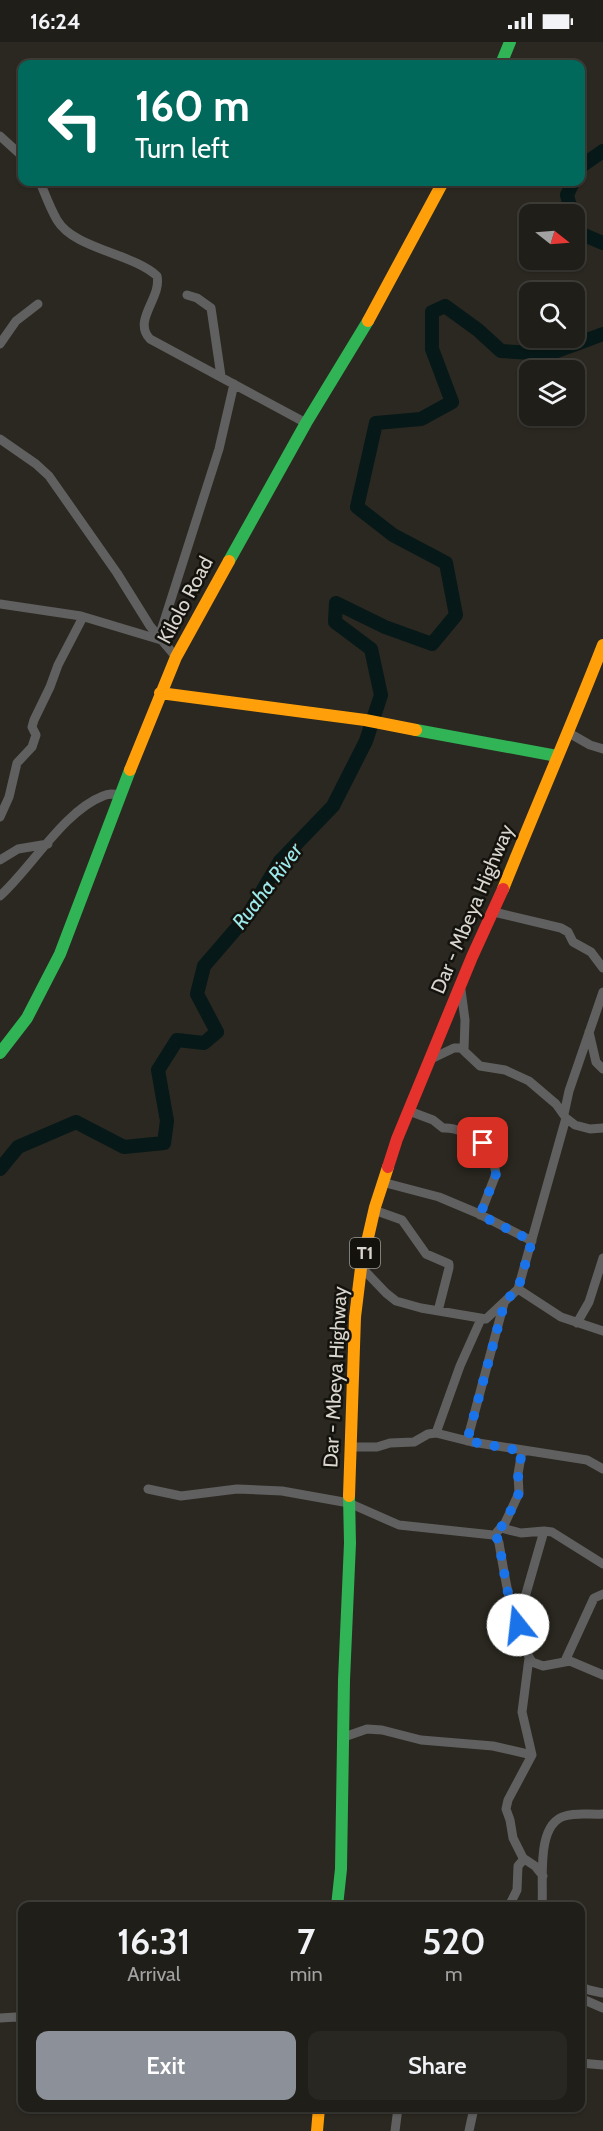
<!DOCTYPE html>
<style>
body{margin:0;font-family:Cabin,sans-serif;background:#282721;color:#f1f3f6;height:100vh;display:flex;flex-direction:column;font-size:22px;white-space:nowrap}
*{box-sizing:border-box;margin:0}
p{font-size:20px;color:#a2a2a2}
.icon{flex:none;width:33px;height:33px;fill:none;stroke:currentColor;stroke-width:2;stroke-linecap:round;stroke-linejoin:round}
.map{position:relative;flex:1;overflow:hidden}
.drawer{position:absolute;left:18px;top:1860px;width:567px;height:210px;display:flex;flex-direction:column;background:#201e18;border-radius:12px;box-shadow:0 2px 4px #0004,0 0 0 2px #3d3c37}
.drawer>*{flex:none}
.top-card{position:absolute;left:18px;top:18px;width:567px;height:126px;border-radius:12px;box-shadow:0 2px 4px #0004,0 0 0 2px #3d3c37;background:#00695c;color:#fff;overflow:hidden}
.needle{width:39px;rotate:107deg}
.tools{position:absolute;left:519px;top:162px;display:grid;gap:12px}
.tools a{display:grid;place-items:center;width:66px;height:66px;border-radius:12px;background:#201e18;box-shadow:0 2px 4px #0004,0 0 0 2px #3d3c37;font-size:30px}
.pin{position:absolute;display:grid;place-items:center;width:51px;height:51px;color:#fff;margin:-26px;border-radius:12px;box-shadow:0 3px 9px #0006}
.me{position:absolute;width:66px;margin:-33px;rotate:344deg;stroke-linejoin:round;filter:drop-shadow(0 0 4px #0008)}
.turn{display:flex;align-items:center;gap:21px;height:126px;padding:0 18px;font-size:27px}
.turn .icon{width:78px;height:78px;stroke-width:2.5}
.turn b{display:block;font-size:42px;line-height:51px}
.eta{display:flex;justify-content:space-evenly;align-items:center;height:102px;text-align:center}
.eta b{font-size:36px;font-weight:600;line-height:42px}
.primary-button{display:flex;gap:12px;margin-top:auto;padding:12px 18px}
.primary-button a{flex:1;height:69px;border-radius:12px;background:#8c9099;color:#fff;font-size:24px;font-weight:600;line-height:69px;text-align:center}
.primary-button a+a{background:#282721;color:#f1f3f6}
.status{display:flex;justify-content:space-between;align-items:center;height:42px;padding:0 30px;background:#201e18;direction:ltr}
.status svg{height:16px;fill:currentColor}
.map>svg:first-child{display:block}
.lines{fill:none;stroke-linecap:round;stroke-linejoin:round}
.river{stroke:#061817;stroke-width:14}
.street{stroke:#616060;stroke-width:9}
.fast{stroke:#30b455;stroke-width:12}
.slow{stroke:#ff9f0a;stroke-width:12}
.jam{stroke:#e5322d;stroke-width:12}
.route{stroke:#1a73e8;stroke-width:10;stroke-dasharray:0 18}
.labels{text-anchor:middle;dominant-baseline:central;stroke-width:5;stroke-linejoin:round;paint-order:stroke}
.shield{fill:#14120d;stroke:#9d9b94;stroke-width:1.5}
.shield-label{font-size:18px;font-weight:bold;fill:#d8d6ce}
.street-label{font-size:20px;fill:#d8d6ce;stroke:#14120d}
.water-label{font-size:21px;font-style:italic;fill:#9be9eb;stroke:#14120d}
</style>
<div class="status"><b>16:24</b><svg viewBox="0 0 49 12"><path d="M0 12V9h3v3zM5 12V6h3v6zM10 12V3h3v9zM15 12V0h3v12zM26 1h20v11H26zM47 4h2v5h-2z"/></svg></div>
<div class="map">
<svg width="603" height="2089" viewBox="0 0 603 2089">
<rect width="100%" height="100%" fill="#2a2820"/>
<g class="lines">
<path class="river" d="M580,125l23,-16
M572,172l-5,-19 6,-13
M574,183l3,7 26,11
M0,1127l18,-22 58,-25 48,25 40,-4 3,-22 -9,-51 19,-30 27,3 13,-11 -20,-38 7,-28 44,-51 32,-54 53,-55 33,-65 15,-46 -10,-46 -36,-27 1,-19 49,24 47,17 24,-29 -10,-52 -53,-28 -36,-28 19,-84 45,-4 31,-17 -20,-53v-37l13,-6 33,24 23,21 48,3 54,-20"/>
<path class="street" d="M0,94l22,20
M40,140c5,12 10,26 17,38 17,29 75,33 100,56 5,22 -25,44 -7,63l156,84
M187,253l10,3 14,10 10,68
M0,302l16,-23 22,-17
M0,397l36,25 13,12 68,97 33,53 26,31
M0,562l81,12 80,24
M159,595l60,-188 15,-65
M569,691l21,12 13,4
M0,775l9,-20 8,-34 15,-16 4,-12 -4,-8 2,-7 16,-33 8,-22 25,-48
M0,818l18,-11 30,-5
M0,854c32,-29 64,-85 103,-100 6,-3 11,-2 18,-1
M494,870l67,16 7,4 5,10 18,10 12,16
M461,948l4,30 -1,30
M589,990l7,30 7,7
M431,1017l23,-11h7l19,18 25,4 24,11 27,23 10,14 9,7 15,4 13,-1
M409,1069l24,9 10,8c15,-1 28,8 40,15l3,14 8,7 2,10 -16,41
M564,1072l5,-23 34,-99
M382,1140l57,15 38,16 55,28
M374,1168l28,10 24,34 23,10v4l-11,43
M362,1226l24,25 10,8 25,7 65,11 32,-30 43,28 42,14
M518,1247l48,-171
M577,1281l12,-21 14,-44
M436,1391l24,-67 21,-47
M467,1399l37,-138
M351,1405h26l13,-4 24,-1 14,-8 8,-1 36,9 115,18 16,9
M148,1447l33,7 56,-7 45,2 67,12 50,22 94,10 4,3 2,5c6,35 14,88 33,119l11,4 27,-5 33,14
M501,1486l20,5 23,-2 8,1 51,32
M497,1490l8,-9 14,-30 -1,-19 4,-23
M517,1583l27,-94
M529,1616l-7,54 10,43 -24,45 -2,9 4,11 3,18 10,20 12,8 8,10
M565,1619l29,-63 9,-4
M344,1695l23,-8 15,1 39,10 72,6 39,9
M509,1864l8,-16 1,-24 6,-7
M542,1864c2,-24 -7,-82 23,-90 13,-4 25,-1 38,-2
M580,1944l9,4 14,3
M580,1956l23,10
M0,1976l16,-1 6,3
M580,2021l23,2
M395,2089l3,-23
M469,2089l5,-23"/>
<path class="fast" d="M501,22l9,-22
M229,519l77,-138 62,-102
M416,688l141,26
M0,1011l27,-35 33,-64 70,-184
M337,1864l4,-37 3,-189 6,-137 -1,-47"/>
<path class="slow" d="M368,279l75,-139
M160,651l205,27 51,10
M130,728l46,-113 53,-96
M503,847c33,-82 68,-162 100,-244
M349,1454l6,-179 6,-49 14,-61 13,-40
M317,2089l2,-23"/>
<path class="jam" d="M388,1125l9,-28 75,-182 31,-68"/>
</g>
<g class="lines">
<path class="route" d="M483,1101l3,14 8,7 2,10 -16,41 52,26 -14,48 -13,12 -38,140 55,10 -4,23 1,19 -14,30 -12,12 4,3 2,5 8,46 11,36"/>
</g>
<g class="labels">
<rect class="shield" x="350" y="1196" width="30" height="30" rx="4.5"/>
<g class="shield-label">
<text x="365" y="1211">T1</text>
</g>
<g class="street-label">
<text transform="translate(185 558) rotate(-62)">Kilolo Road</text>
<text transform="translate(472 867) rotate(-67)">Dar - Mbeya Highway</text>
<text transform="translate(335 1335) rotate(-87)">Dar - Mbeya Highway</text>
</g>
<g class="water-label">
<text transform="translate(267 844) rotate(-53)">Ruaha River</text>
</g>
</g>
</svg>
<div class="tools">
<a><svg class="needle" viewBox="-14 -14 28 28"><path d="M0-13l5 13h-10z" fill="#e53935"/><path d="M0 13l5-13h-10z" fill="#a2a2a2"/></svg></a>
<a><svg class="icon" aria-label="search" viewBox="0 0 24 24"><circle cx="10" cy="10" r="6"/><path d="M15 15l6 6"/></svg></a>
<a><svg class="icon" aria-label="layers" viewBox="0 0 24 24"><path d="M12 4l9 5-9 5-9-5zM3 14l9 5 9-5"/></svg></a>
</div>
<div class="pin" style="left:483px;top:1101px;background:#d93025"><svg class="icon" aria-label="arrive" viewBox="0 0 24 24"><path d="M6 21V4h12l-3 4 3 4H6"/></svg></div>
<svg class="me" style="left:518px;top:1583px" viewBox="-20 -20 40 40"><circle r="19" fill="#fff"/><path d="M0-13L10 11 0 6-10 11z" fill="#1a73e8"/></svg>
<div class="top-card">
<div class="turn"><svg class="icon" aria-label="left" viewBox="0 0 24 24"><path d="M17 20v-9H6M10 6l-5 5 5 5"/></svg><div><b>160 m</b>Turn left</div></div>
</div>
<section class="drawer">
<div class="eta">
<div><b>16:31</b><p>Arrival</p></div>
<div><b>7</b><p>min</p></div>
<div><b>520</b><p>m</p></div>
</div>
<div class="primary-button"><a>Exit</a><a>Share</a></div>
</section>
</div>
